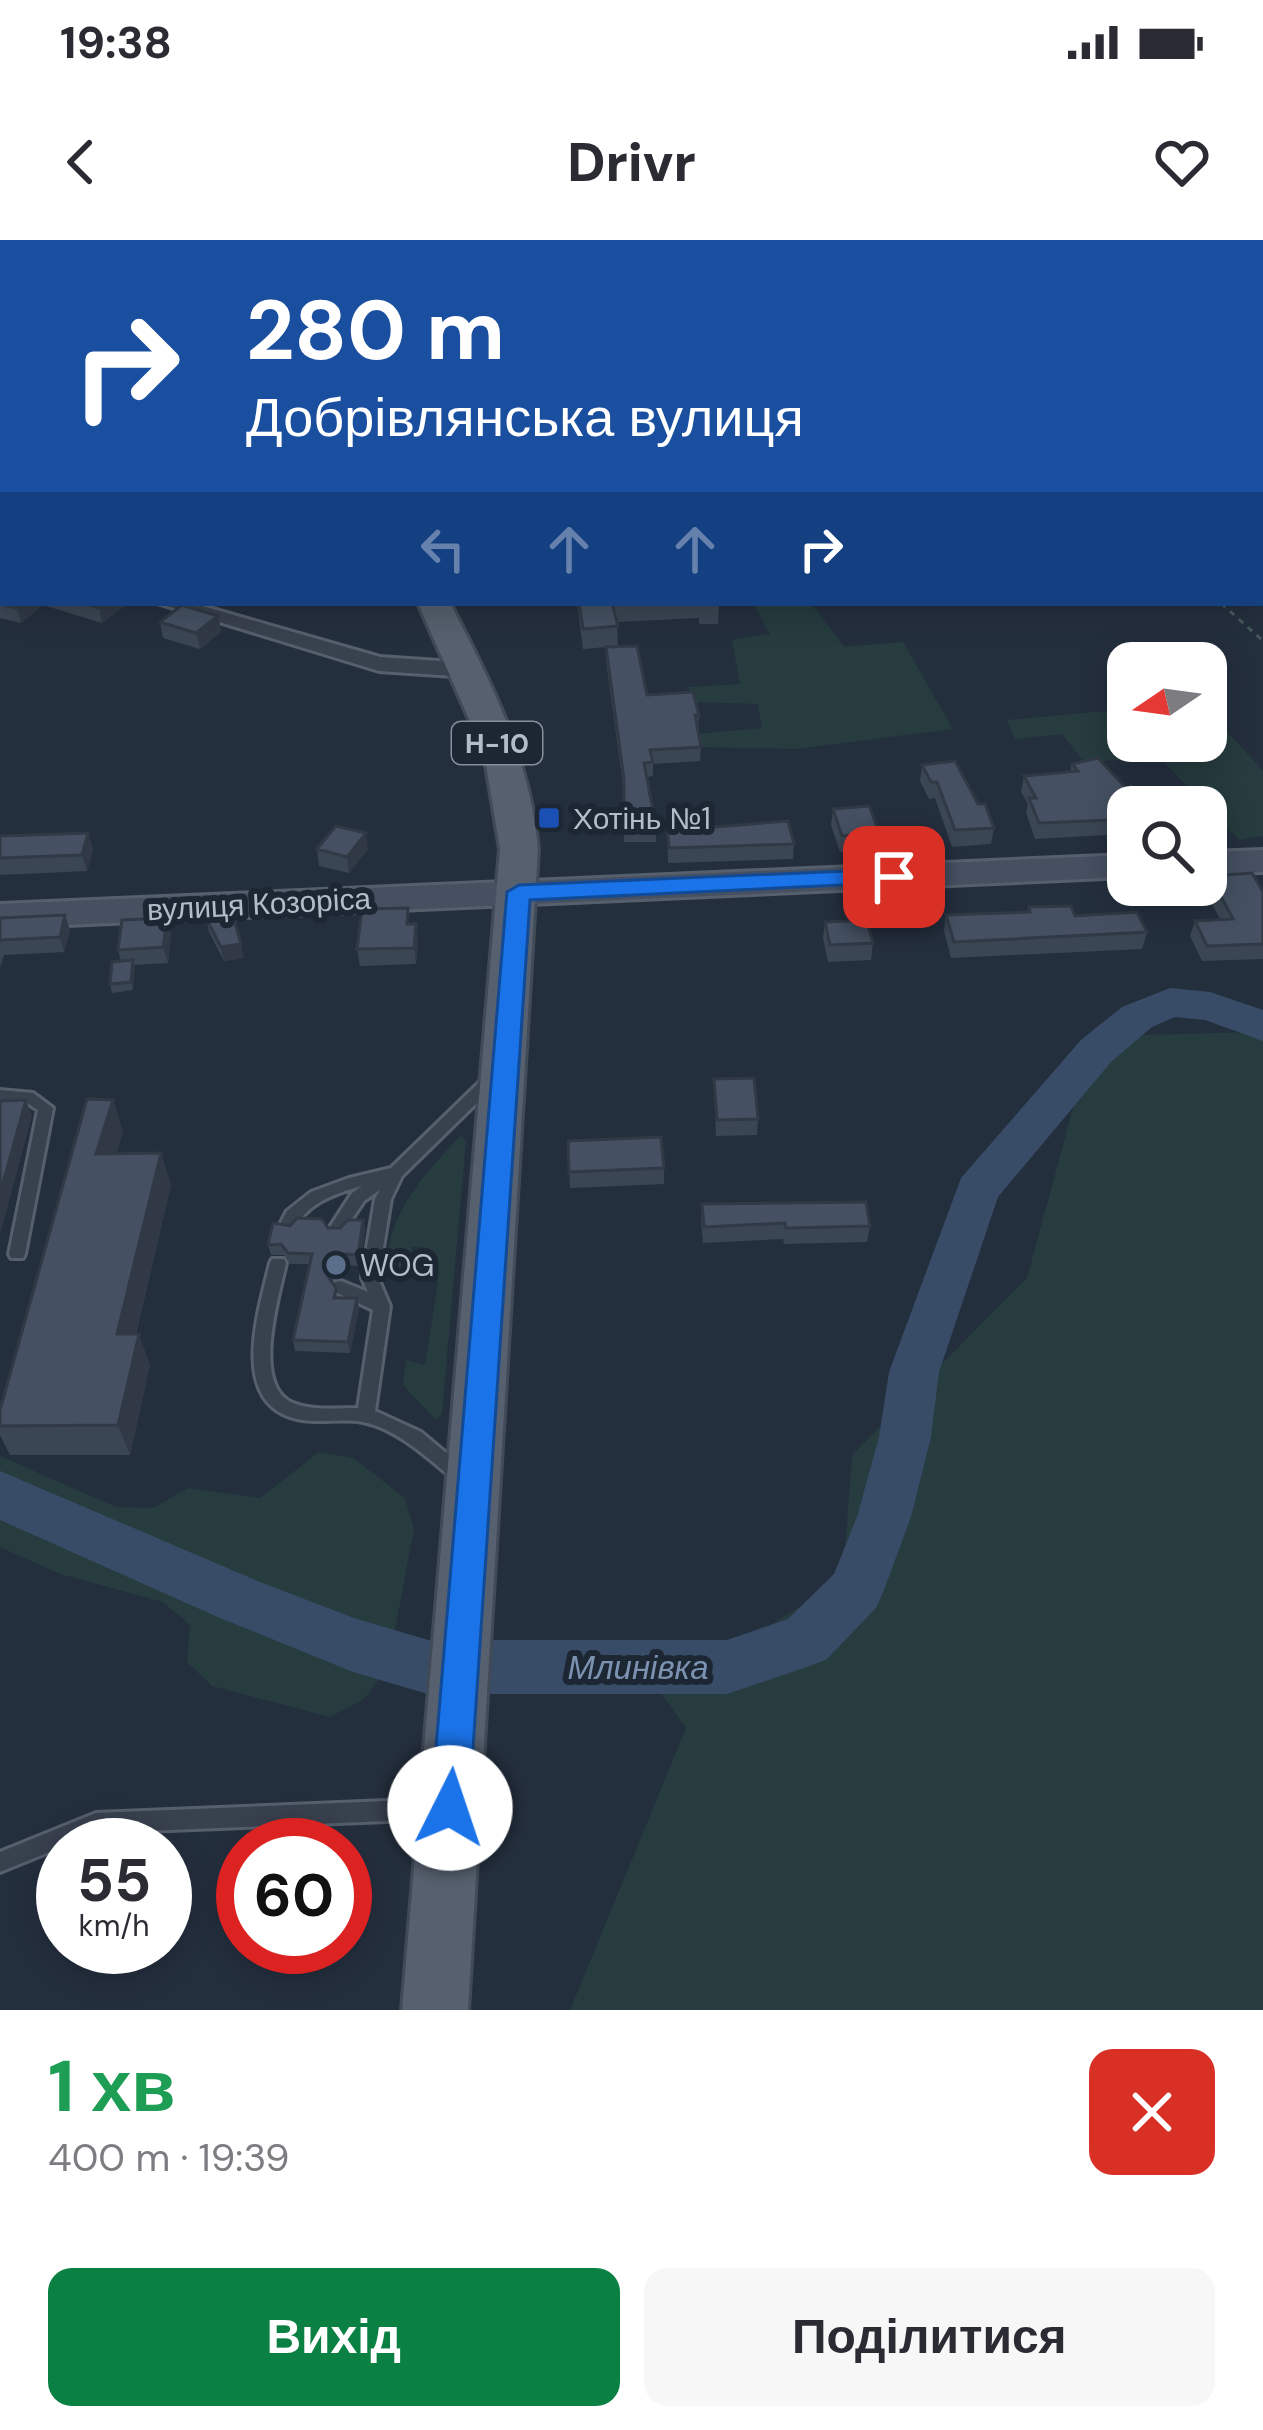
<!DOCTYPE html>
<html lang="uk">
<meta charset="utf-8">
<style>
body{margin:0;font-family:"DM Sans",sans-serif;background:#f7f7f7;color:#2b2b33;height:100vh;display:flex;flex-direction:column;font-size:45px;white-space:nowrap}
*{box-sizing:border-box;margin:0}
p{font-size:39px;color:#7c7c81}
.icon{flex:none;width:66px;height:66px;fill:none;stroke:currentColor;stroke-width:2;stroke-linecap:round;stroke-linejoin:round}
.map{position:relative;height:1770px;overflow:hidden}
.sheet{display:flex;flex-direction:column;background:#fff;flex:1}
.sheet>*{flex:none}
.hud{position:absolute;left:0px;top:0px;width:1263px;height:366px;box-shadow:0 6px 30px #0003;background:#1a4fa0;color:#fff;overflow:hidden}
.needle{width:78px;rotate:257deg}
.buttons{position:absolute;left:1107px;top:402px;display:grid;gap:24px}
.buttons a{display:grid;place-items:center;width:120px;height:120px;border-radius:24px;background:#fff;box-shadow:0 6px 30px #0003;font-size:60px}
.speed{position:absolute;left:36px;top:1578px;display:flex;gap:24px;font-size:60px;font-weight:700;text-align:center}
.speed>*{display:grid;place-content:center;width:156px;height:156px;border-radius:50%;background:#fff;box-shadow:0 6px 30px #0003;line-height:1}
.speed small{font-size:30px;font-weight:400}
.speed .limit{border:18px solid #d22;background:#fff;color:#111}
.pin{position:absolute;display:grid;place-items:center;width:102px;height:102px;color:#fff;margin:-51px;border-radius:24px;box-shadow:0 6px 18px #0006}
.me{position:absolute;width:132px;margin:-66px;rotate:4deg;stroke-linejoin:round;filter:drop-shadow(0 0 9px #0008)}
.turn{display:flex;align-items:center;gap:42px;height:252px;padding:0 48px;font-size:54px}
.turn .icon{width:156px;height:156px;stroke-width:2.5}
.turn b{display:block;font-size:84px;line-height:102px}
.lanes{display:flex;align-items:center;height:114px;padding:0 48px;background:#0003;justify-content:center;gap:60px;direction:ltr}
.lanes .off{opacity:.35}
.round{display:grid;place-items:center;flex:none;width:126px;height:126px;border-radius:24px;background:#f7f7f7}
.headline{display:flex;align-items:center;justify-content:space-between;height:204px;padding:0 48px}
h1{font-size:72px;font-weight:800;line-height:90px;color:#1e9e55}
.action{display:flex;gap:24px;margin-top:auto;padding:24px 48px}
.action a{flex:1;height:138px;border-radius:24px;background:#0b8043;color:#fff;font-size:48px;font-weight:800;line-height:138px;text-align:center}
.action a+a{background:#f7f7f7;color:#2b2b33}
.status{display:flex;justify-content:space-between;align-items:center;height:84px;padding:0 60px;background:#fff;direction:ltr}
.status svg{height:33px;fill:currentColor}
header{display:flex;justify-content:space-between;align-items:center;height:156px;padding:0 48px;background:#fff;font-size:54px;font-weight:800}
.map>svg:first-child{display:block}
.green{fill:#263c3f}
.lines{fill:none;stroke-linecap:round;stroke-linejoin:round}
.river{fill:#394c67;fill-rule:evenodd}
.lane-casing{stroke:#565f6c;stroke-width:6}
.street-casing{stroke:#565f6c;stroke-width:6}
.secondary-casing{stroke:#565f6c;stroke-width:6}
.primary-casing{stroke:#414a57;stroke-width:6}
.path{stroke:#44595c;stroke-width:3;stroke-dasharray:6 6;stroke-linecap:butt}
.lane{fill:#38414e;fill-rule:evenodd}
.street{fill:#38414e;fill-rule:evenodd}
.secondary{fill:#465061;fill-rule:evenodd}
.primary{fill:#56606e;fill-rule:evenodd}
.wall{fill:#3b4654}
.shaded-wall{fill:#303945}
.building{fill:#455162;stroke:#303945;stroke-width:3}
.route{fill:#1a73e8;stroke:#114b97;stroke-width:3}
.transit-dot{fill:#1a4fb4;stroke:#1d2633;stroke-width:4.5}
.service-dot{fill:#5c6f8a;stroke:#1d2633;stroke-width:4.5}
.labels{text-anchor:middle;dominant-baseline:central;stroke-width:12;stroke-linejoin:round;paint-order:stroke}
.shield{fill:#1d2633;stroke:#878f9c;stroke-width:3}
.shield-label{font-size:27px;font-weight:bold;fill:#b4bcc9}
.poi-label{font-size:30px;fill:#b4bcc9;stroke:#1d2633;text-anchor:start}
.street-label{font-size:30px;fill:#b4bcc9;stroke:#1d2633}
.water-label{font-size:33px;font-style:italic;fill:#7c92b1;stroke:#1d2633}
</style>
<div class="status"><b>19:38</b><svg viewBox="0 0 49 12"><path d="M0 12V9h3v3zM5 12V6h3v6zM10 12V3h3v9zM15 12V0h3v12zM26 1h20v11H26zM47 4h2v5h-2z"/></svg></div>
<header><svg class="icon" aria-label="back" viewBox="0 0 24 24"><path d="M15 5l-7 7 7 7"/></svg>Drivr<svg class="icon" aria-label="heart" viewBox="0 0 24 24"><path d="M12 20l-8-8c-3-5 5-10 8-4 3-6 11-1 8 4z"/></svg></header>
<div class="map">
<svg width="1263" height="1770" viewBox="0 0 1263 1770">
<rect width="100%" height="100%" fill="#242f3e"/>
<path class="green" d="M753,363h58l33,44 59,-5 50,87 -157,20 -103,-2 3,-13 66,-6 -4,-24 -66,-2 -4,-15 52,-3 -8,-44 38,-6z
M1206,468l57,63v65l-24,4 -79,-82 -76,4 -22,-28 -47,5 -8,-19 121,-11v32h78z
M1258,792l5,3v975h-693l116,-282 -25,-35 182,-113 9,-125 175,-177 52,-192 61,-51z
M461,896l5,4 -24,274 -6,6 -33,-35 3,-25 19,5 13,-83 -19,-6 10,-28 -17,-1 1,27 -23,-9c-9,-44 41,-100 71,-129z
M319,1212l34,6 52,40 9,31 -26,138 -24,32 -34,18 -118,-31 -25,-24 3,-37 -27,-23 -103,-28 -60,-27v-91l116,51 37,1 35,-20 72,10z"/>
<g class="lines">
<path class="river" d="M1170,748l40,4 53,18v31l-58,-21 -30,-3 -23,10 -41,35 -113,135 -59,175 -8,65 -20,80 -27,73 -8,18 -49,51 -20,8 -80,27h-299l-75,-22 -133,-54 -220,-98v-49l260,111 94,36 74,22h299l61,-21 46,-45 23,-57 22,-80 10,-65 72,-194 120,-138 41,-33z"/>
<defs>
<path id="lane" d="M494,832l5,1 2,4 -2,4 -97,95 -11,23 -13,79 12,28 -15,105 46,21 48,40 3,5 -3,5 -6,3 -6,-3c-27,-22 -59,-53 -94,-60 -22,-4 -44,2 -66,-3 -69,-16 -38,-109 -27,-156l2,-4h12l2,4c-7,33 -35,123 7,140 19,8 45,5 65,5l15,-98 -38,-18 -2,-5 2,-5 6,-1 27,11 -6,-14 13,-79 5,-9 -16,11 -22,33h-12l-2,-4 24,-37 10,-7c-30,8 -56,18 -70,46h-12l-2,-4 9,-17 24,-19 38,-14 42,-10 98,-95z
M0,850l33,3 20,15 -28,146 -2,4h-12l-2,-4 29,-144 -13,-8 -25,-2z
M435,1559l7,3 3,7 -3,7 -7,3 -339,14 -96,39v-20l96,-39z"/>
<path id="street" d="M0,0h26l-26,7z
M118,0h16l1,3h-16z
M0,309l3,1v12l-3,-1z
M157,363h35l188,54 88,6 11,7 -11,7 -89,-6z"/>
<path id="secondary" d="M1263,610v22l-57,2v-22z
M1128,615v22l-1128,51v-24z"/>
<path id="primary" d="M246,0h24l2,3h-24z
M418,363h32c41,79 80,156 88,246l-70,1161h-66l98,-1161 -16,-96z"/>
</defs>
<use href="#lane" class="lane-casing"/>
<use href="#street" class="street-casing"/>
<use href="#secondary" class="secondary-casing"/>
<use href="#primary" class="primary-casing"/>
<path class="path" d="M935,0l4,3
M1221,363l42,38"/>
<use href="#lane" class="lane"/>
<use href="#street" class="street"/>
<use href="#secondary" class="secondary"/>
<use href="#primary" class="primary"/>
</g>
<path class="wall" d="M0,322l3,41 124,1 -25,19 -59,-18 -22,18 -21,-5z
M577,363h142l-1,21h-19v-6l-82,4 1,24 -35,3z
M218,376l3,16 -21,17 -37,-11 -3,-16z
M606,407l41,48 52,20 -1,14 3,18 -1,14 -47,3v12l-6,1 9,50v15h-32v-50l-18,-131z
M1072,524l54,24 5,-2 -17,56 -7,-7 -72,4 -9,-26 2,-9 -7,-12 3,-16 46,-4z
M922,525l56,39 16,24 -3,16 -39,3 -17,-49 -6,1 -9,-18z
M833,569l46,23 -2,17 -37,3 -9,-27z
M667,583l127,21 -1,15 -125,4z
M0,596l93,13 -6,22 -87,4z
M317,609h51l-19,24 -30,-7z
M1210,636l53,16v67l-61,2 -12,-25 5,-15 25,-2 -15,-28z
M1029,667l118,25 -5,17 -191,9 -7,-27 2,-16 81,-3z
M65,675l5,15 -6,22 -60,3 -4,12v-49z
M167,678l4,16 -3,29 -34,2 -1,25 -21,3 -2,-9 11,-23 -3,-11z
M206,678l38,40 -20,3 -15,-29z
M825,682l48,21 -2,17 -43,2 -5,-24z
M416,684l2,17 -2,23 -56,2 -3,-17z
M714,839l44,40 -1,16 -41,1z
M113,860l10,32 -7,22 45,-1 10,32 -35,149 14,31 -20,90h-120l-10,-20v-25z
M568,901l96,27v16l-94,4z
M702,964l168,22 -3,16 -83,2 -1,-5 -80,4 -2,-22z
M363,980l2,11 -6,35 -14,-1 -2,12 -9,1 -2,3 6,17h19l2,11 -9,44 -55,-2 -2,-11 17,-76h-20l-6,-9h-13l-3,-10 22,-19 50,2z"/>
<path class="shaded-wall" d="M23,363h19l1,2 -22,18 -4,-15z
M106,363h21v1l-25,19 -3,-15z
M218,376l3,16 -21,17 -4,-16z
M1128,583v14l-14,5 4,-16z
M88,593l5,16 -6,22 -5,-16z
M366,593l2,16 -19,24 -2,-16z
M65,675l5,15 -6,22 -4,-15z
M167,678l4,16 -3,29 -5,-16z
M416,684l2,17 -2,23 -2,-16z
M241,704l3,14 -20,3 -3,-14z
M133,720l2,8 -2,22 -2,-8z
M26,860l6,16 -32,119v-41z
M113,860l10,32 -16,53 -11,-31z
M161,913l10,32 -43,180 -11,-31z
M363,980l2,11 -6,35 -1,-11z
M357,1058l2,11 -9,44 -2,-11z
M139,1094l11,31 -20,90 -12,-30z"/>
<path class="building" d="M34,0h67l1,2 6,1h-73z
M0,55h3v165l-3,-27z
M3,319v44h20l-6,5 -17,-4v-42z
M81,363h25l-7,5z
M579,363h33l6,23 -35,3z
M182,365l36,11 -22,17 -36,-11z
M637,406l10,49 46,-3 6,23h-4l6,32 -51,3 3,12 -9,1 12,64 -32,1v-49l-18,-132z
M1098,518l28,30 5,-2 25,21h-28v16l-10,3 -7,-6 -72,3 -10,-25h7l-12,-22 54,-5 -6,-7z
M955,521l23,43h7l9,24 -39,2 -18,-48h-6l-9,-17z
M869,566l10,26 -37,4 -9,-27z
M788,581l6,23 -125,4 -2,-25h35v5z
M336,586l30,7 -19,24 -30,-8z
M88,593l-6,22 -82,3v-22z
M1252,633l11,19v52l-56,2 -12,-25 38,-2 -23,-43z
M1071,666l4,10 62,-4 10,20 -193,10 -8,-27 84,-3 -1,-5z
M408,668l-1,16h9l-2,24 -57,1 5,-40z
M232,673l9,31 -20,3 -15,-29z
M65,675l-5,22 -60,3v-22z
M167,678l-4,29 -45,3 4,-30z
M867,680l6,23 -43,2 -5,-23z
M133,720l-2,22 -21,2 2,-22z
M754,838l4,41 -41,1 -3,-41z
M87,859l26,1 -17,54 65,-1 -44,181h22l-21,91 -118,1v-16z
M26,860l-26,94v-93z
M661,897l3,31 -95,4 -1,-31z
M866,962l4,24 -84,2 -1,-5 -81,4 -2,-23z
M297,978l25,1 6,9h12l8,-8h15l-5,35 -15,-1 -2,12 -9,1 -5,8 9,13 -2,10h23l-9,44 -55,-2 19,-86 -24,-1 -7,-9 -13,1 5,-22 17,3z"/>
<path class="route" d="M894,629l12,8 -4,5 -372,18 -61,908 -6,13 -13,5 -13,-5 -6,-13 76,-916 12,-7z"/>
<rect class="transit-dot" x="537" y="566" width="24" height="24" rx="6"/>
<circle class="service-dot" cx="336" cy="1025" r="12"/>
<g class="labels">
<rect class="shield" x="452" y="482" width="90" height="42" rx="9"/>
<g class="shield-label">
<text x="497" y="503">Н-10</text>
</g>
<g class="poi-label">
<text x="573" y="578">Хотінь №1</text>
<text x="360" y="1025">WOG</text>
</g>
<g class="street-label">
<text transform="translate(259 664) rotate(-3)">вулиця Козоріса</text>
</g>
<g class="water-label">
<text x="638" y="1427">Млинівка</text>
</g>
</g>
</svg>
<div class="buttons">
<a><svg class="needle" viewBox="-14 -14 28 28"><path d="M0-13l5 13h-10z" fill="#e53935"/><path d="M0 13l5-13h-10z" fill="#7c7c81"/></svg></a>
<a><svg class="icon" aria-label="search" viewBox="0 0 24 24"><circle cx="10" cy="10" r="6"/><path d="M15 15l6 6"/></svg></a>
</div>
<div class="speed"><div>55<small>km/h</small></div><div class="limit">60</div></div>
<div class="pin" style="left:894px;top:637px;background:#d93025"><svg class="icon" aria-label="arrive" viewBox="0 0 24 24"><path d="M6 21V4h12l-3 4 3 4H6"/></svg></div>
<svg class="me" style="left:450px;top:1568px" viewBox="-20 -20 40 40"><circle r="19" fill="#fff"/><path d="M0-13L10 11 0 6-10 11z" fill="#1a73e8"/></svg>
<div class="hud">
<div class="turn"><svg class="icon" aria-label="right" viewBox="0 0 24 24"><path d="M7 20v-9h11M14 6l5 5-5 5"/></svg><div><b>280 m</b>Добрівлянська вулиця</div></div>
<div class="lanes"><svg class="icon off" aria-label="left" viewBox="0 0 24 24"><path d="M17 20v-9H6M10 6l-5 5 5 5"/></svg><svg class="icon off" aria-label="ahead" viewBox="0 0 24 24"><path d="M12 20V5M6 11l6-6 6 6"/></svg><svg class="icon off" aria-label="ahead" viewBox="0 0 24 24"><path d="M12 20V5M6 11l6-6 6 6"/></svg><svg class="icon" aria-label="right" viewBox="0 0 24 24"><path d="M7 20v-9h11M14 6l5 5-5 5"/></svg></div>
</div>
</div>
<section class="sheet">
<div class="headline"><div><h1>1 хв</h1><p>400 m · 19:39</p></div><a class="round" style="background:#d93025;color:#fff"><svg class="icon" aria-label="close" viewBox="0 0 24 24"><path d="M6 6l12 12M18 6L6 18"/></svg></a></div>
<div class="action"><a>Вихід</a><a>Поділитися</a></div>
</section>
